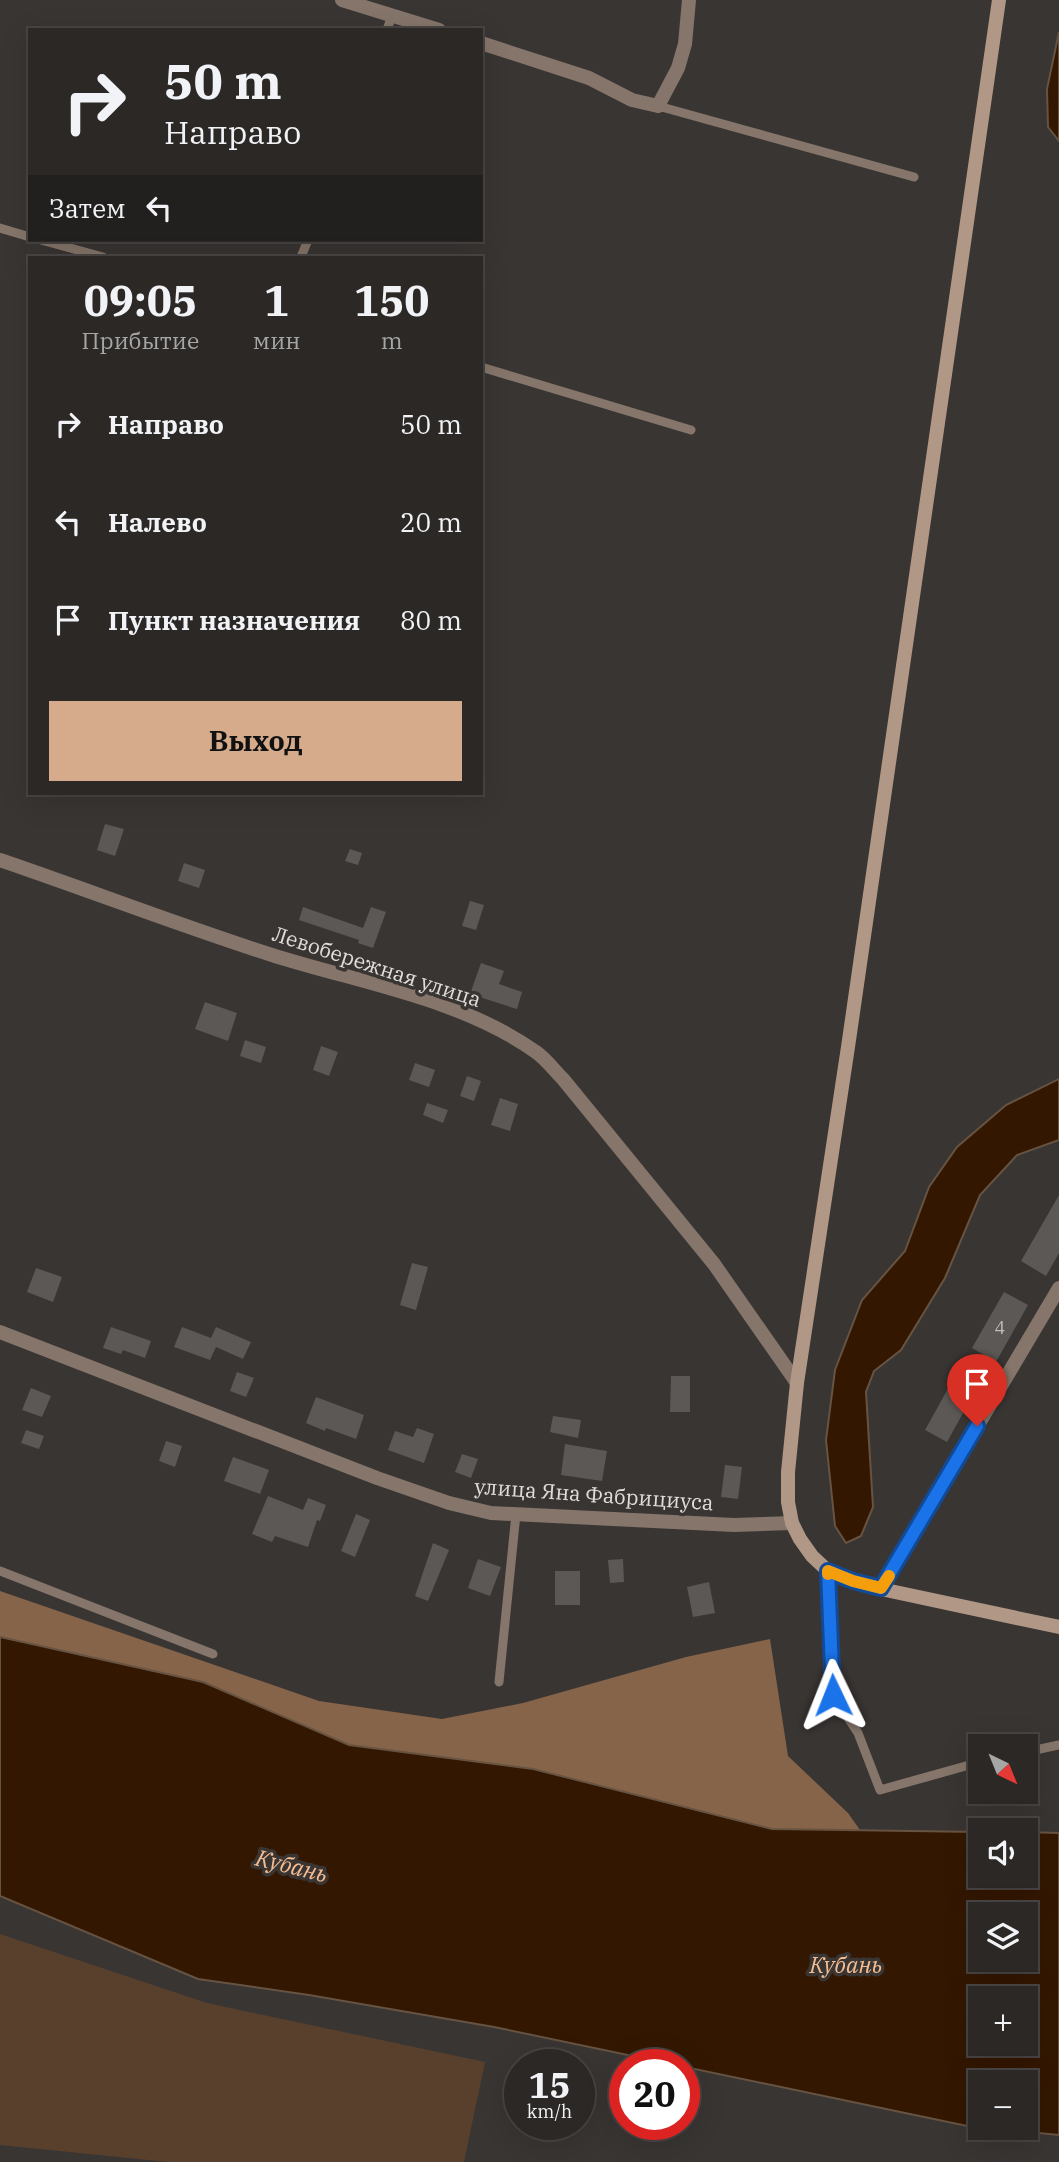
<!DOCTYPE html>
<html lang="ru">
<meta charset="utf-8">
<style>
body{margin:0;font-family:"IBM Plex Serif",serif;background:#33302e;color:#f1f3f6;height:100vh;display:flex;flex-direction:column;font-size:26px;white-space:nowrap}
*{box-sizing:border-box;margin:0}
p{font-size:23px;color:#a6a6a7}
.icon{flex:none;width:38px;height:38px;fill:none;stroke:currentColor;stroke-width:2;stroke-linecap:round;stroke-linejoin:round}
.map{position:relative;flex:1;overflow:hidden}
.side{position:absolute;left:28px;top:256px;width:455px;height:539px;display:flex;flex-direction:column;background:#2b2826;border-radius:0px;box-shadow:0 7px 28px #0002,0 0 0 2px #474443}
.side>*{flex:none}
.top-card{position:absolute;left:28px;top:28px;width:455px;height:214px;border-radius:0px;box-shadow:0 7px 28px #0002,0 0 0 2px #474443;background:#2b2826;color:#f1f3f6;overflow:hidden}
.needle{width:46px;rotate:137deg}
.buttons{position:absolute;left:968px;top:1734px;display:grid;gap:14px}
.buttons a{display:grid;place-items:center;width:70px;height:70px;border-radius:0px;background:#2b2826;box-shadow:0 7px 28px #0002,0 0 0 2px #474443;font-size:35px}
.speed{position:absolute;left:504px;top:2049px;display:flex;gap:14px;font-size:35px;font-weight:700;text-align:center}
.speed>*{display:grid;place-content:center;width:91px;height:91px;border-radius:50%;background:#2b2826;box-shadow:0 7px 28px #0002,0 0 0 2px #474443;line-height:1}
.speed small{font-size:18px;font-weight:400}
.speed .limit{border:10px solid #d22;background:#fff;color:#111}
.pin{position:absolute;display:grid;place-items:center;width:60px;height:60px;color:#fff;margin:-72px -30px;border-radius:50% 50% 50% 0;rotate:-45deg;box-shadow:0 0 7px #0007}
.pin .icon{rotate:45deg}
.me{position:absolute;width:77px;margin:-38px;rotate:358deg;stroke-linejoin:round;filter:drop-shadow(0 0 5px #0008)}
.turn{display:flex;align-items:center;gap:24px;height:147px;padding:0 21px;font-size:32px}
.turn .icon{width:91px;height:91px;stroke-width:2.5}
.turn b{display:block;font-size:49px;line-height:60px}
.then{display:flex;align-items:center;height:66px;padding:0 21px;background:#0003;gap:14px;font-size:26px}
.eta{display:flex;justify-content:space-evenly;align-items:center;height:119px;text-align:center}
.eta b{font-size:42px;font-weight:800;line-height:49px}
.cta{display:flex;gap:14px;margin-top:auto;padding:14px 21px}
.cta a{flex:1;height:80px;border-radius:0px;background:#d6ab8b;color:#111;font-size:28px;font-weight:800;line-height:80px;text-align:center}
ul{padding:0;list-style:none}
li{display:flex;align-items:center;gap:21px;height:98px;padding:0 21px}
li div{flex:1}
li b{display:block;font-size:26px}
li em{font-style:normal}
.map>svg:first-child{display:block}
.green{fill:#58402d}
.forest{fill:#86644a}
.water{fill:#331700;stroke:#675342;stroke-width:2;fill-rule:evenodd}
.building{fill:#5c5855}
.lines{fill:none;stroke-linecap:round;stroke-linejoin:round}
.lane{stroke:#85756a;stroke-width:9}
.street{stroke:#85756a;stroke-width:14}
.secondary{stroke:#b19886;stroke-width:14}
.route-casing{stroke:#114b97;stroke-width:18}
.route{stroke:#1a73e8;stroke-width:12}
.slow{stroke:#f59e0b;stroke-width:12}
.labels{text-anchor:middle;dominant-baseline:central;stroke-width:7;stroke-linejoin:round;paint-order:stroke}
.number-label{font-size:18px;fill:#bfbcba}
.street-label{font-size:21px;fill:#e0dedc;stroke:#393533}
.water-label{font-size:23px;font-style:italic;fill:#f6bd91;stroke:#393533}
</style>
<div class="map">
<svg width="1059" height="2162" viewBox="0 0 1059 2162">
<rect width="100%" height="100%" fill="#393533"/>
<path class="green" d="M0,1934l207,69 278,59 -21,100h-296l-168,-17z"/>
<path class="forest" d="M0,1591l319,110 123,18 81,-16 163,-46 84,-18 18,117 60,57 12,17 -88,-1 -239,-60 -184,-24 -146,-63 -203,-45z"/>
<path class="water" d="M1059,32v109l-11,-14 -1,-38z
M1059,1079v61l-42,15 -37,40 -35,83 -44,72 -27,21 -8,21 7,115 -12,29 -15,7 -11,-17 -9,-86 9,-70 27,-70 43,-49 24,-64 28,-40 49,-42z
M0,1637l203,45 146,63 184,24 239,60 208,3v44h46v-44l33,1v302l-72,-7h39v-46h-46v45h-8l-478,-100 -185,-32 -111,-16 -198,-83zM980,1914h46v46h-46zM980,1998h46v46h-46z"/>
<path class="building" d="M105,824l19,5 -9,27 -18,-6z
M350,849l12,4 -4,12 -13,-4z
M184,863l21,7 -6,18 -21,-7z
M470,901l14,4 -8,25 -14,-4z
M303,907l60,21 8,-21 15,5 -13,36 -15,-5 1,-3 -60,-20z
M481,963l23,8 -5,13 23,8 -5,17 -47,-15z
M205,1002l32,11 -9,28 -33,-12z
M245,1040l21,7 -5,16 -21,-7z
M321,1046l17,6 -9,24 -16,-6z
M415,1063l20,7 -6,17 -20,-7z
M467,1076l14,5 -7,20 -14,-5z
M500,1098l18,6 -8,27 -19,-6z
M427,1103l21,7 -5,13 -20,-8z
M1059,1195v58l-13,23 -25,-15z
M412,1263l16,4 -12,43 -16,-5z
M36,1268l26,9 -9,25 -26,-10z
M1004,1292l24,13 -32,57 -24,-14z
M111,1327l40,14 -6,17 -22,-8 -2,4 -18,-6z
M182,1327l29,11 5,-11 35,15 -8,17 -27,-12 -6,13 -36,-13z
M237,1372l17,6 -8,19 -16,-6z
M671,1376h19v36h-20z
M955,1376l22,12 -30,54 -22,-12z
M31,1388l20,8 -9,21 -20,-7z
M316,1397l48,18 -8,24 -30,-11 -1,3 -19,-8z
M553,1416l28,4 -3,18 -28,-6z
M417,1428l17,6 -10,29 -36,-13 7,-19 18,6z
M26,1430l18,6 -5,13 -18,-6z
M166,1441l16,5 -7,21 -16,-6z
M565,1444l42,7 -5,30 -41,-6z
M462,1454l16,5 -7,19 -16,-6z
M233,1457l36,13 -9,24 -36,-13z
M725,1465l17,2 -4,32 -17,-2z
M268,1496l35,14 5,-12 18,7 -6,16 -3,-1 -9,27 -33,-11 -3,6 -20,-8z
M356,1514l14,6 -15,37 -14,-6z
M433,1543l16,7 -21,51 -13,-5z
M478,1559l23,8 -11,29 -22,-8z
M623,1559l1,23 -14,1 -2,-23z
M555,1571h25v34h-25z
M709,1582l6,31 -22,4 -6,-30z"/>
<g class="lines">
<path class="lane" d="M387,30l5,-15
M658,106l256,71
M0,228l30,9
M41,240l62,17
M301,257l7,-17
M481,367l210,63
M0,1571l213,83
M828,1571l5,124 25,38 22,57 100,-28
M499,1682l17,-168
M1026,1752l33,-7"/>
<path class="street" d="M342,0l97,30
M481,43l108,35 43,22 26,6 20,-38 7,-24 4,-44
M0,860c91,31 181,66 272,95 88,28 188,43 264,97 10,7 18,18 27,27l151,185 83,119
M0,1332l377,146 72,25 42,10 243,12 58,-2
M881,1589l178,-301"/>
<path class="secondary" d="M999,0l-151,1047 -51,336 -9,89v30l4,21 8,16 12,17 16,15 53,18 178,38"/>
</g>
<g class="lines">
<defs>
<path id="route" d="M833,1695l-5,-124 25,10 28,7 96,-162"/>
</defs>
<use href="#route" class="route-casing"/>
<use href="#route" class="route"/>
<path class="slow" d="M828,1574v-3l25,10 28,7 8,-12"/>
</g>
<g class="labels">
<g class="number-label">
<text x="1000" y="1327">4</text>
</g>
<g class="street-label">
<text transform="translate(377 966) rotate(18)">Левобережная улица</text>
<text transform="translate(594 1494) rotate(4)">улица Яна Фабрициуса</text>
</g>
<g class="water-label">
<text transform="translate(292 1865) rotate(14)">Кубань</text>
<text x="846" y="1964">Кубань</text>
</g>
</g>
</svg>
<div class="buttons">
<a><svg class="needle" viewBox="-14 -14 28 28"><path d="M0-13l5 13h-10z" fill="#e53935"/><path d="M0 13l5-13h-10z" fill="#a6a6a7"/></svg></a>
<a><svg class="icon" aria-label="sound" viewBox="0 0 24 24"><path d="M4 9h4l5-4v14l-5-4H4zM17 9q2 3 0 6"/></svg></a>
<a><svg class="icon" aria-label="layers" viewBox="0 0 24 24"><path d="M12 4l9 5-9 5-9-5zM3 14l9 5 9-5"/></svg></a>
<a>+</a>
<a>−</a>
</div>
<div class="speed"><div>15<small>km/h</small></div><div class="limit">20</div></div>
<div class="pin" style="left:977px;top:1426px;background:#d93025"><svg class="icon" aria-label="arrive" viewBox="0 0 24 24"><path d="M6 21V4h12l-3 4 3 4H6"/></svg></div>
<svg class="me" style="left:833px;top:1695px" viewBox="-20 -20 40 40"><path d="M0-17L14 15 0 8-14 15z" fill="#1a73e8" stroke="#fff" stroke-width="4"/></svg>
<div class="top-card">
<div class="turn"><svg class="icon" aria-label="right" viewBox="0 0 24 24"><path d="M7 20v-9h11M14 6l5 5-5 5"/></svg><div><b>50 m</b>Направо</div></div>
<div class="then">Затем<svg class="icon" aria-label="left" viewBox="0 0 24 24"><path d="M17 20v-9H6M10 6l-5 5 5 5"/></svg></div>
</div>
<section class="side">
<div class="eta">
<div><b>09:05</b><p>Прибытие</p></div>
<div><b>1</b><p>мин</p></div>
<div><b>150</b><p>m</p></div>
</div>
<ul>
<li><svg class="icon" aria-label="right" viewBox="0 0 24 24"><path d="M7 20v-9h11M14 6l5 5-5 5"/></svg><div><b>Направо</b></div><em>50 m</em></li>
<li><svg class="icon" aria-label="left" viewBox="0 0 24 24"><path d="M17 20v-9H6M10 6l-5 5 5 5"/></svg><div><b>Налево</b></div><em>20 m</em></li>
<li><svg class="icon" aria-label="arrive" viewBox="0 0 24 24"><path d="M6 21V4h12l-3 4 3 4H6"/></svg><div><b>Пункт назначения</b></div><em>80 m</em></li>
</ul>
<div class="cta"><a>Выход</a></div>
</section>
</div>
